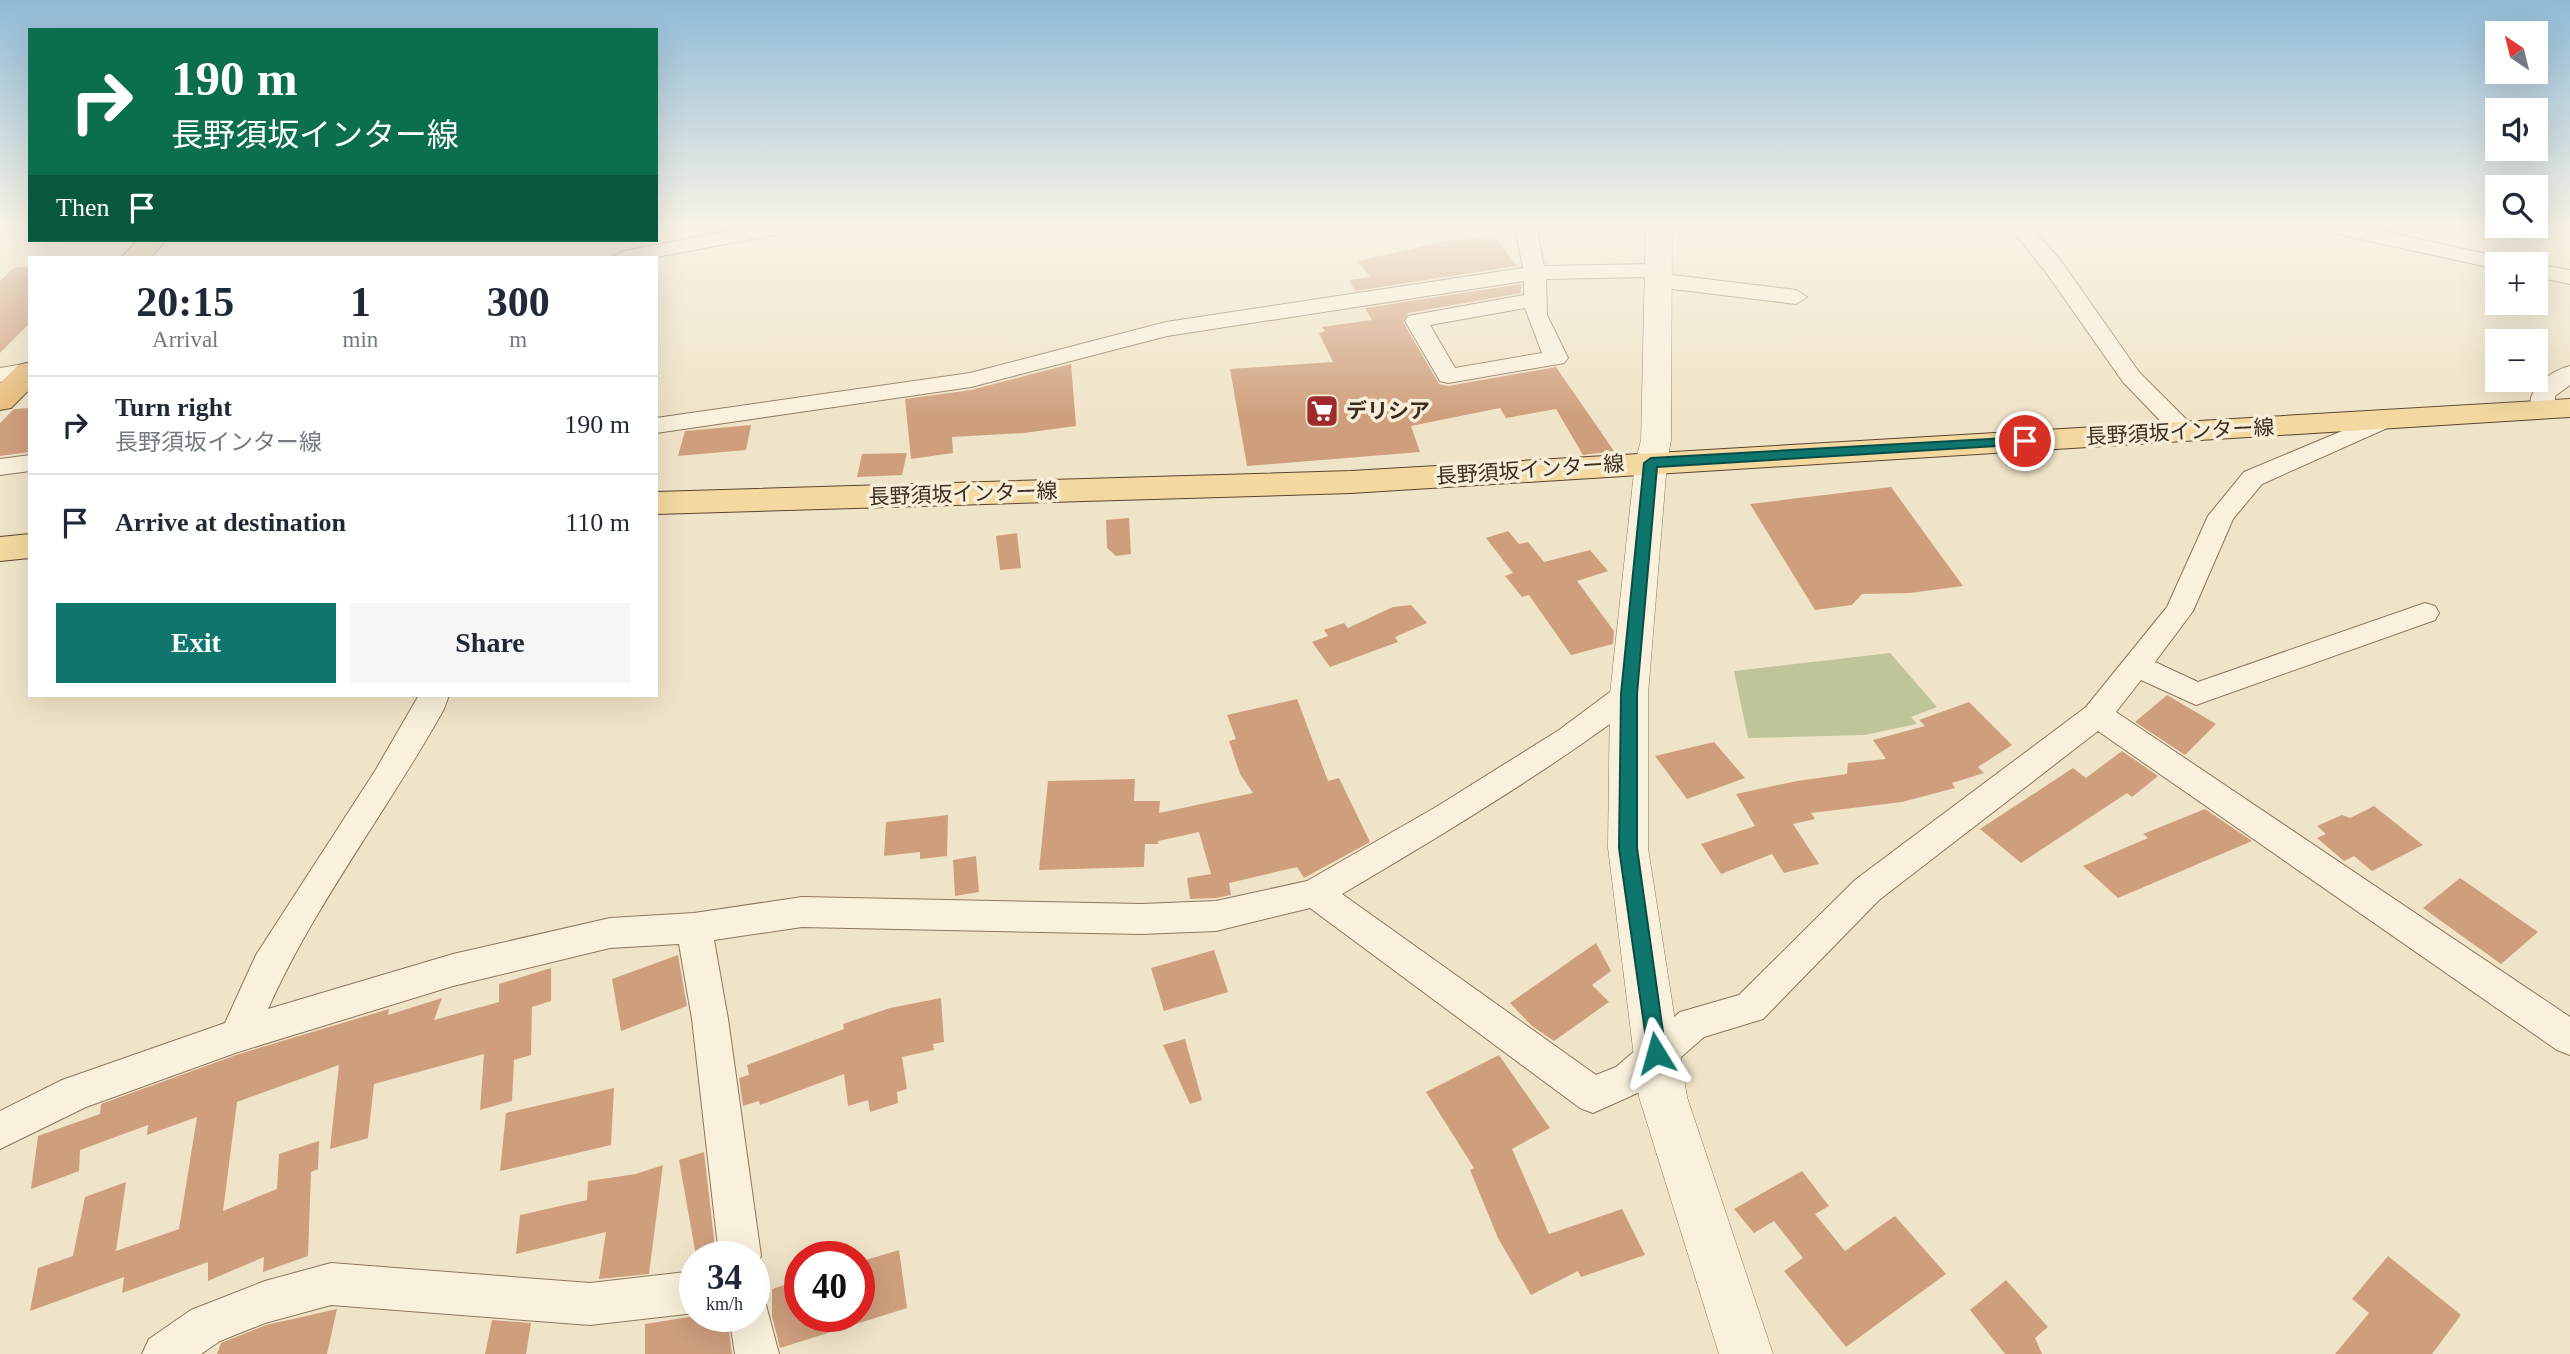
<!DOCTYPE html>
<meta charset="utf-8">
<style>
body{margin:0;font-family:"Times New Roman","Noto Sans JP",serif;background:#f6f6f7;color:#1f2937;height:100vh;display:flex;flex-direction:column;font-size:26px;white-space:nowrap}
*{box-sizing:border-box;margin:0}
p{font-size:23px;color:#747a83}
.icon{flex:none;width:38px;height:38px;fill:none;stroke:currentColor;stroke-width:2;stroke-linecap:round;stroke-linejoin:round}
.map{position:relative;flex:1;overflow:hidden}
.drawer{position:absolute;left:28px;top:256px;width:630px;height:441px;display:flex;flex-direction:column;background:#fff;border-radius:0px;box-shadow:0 7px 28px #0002}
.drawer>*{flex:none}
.top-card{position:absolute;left:28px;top:28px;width:630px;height:214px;border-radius:0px;box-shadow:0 7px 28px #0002;background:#0b6e4f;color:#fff;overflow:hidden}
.needle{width:46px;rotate:325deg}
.fabs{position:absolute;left:2485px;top:21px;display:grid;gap:14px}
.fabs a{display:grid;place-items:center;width:63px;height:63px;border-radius:0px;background:#fff;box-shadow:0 7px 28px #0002;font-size:35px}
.speed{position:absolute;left:679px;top:1241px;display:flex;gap:14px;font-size:35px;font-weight:700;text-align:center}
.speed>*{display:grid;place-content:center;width:91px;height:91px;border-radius:50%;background:#fff;box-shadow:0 7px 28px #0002;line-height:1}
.speed small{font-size:18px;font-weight:400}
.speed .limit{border:10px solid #d22;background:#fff;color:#111}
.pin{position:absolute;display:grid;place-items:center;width:60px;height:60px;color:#fff;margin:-30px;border:4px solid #fff;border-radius:50%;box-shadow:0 2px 7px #0007}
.me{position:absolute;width:77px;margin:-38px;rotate:352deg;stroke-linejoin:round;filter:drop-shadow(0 0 5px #0008)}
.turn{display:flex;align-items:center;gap:24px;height:147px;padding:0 28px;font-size:32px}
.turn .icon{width:91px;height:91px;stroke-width:2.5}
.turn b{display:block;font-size:49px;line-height:60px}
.then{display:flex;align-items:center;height:66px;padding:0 28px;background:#0003;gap:14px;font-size:26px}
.eta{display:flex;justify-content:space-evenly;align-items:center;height:119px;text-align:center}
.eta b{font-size:42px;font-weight:600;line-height:49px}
.primary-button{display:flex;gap:14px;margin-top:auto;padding:14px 28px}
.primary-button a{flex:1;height:80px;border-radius:0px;background:#0f766e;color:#fff;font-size:28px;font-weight:600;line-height:80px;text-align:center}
.primary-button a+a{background:#f6f6f7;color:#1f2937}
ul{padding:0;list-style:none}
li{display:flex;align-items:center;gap:21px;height:98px;padding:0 28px;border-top:2px solid #e0e1e3}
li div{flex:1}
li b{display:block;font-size:26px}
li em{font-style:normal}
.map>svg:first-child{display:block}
.cemetery{fill:#bfc49a}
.building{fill:#cf9f7d}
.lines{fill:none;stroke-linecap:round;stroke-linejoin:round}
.minor-casing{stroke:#8d765c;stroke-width:2}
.tertiary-casing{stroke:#8d765c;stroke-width:1}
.primary-casing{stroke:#5b4430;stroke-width:2}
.trunk-casing{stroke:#5b4430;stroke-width:2}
.minor{fill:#faf1dc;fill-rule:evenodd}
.tertiary{fill:#faf1dc;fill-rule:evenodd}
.primary{fill:#f3d9a0;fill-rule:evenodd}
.trunk{fill:#eabe7c;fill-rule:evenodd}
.route{fill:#0f766e;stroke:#0a4d48;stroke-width:2}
.labels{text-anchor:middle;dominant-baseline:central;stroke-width:7;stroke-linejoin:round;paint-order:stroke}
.poi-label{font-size:21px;font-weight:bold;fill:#3d2e20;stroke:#f7eed8;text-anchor:start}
.street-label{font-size:21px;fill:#3d2e20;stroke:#f7eed8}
</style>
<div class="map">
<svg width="2570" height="1354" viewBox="0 0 2570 1354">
<rect width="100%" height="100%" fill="#f0e4c8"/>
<path class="cemetery" d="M1890,653l47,54 -26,10 6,7 -53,11 -116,3 -14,-67z"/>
<path class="building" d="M1493,235l24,31 -162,25 -6,-11 21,-3 -12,-16 98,-22 2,2z
M15,267h15v56l-30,30v-72z
M1521,284v9l-113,20 -5,9 36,62 9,2 108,-19 58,84 -31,4 -27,-46 -50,9 -6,-10 -89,18 9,26 -173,14 -17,-97 103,-7 -14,-29 6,-2 -3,-4 50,-7 -7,-12z
M1071,364l5,62 -52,7 -72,4 1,16 -42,6 -6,-60 66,-9z
M30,408v44l-30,4v-33l14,-14z
M751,425l-5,25 -68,6 7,-25z
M907,453l-5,22 -45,2 5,-23z
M1891,487l72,99 -53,7 -48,1 -10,11 -37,5 -65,-106z
M1129,518l2,36 -15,2 -9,-8 -1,-28z
M1508,531l11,13 9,-2 16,20 46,-12 18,21 -31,10 37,50 -1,13 -42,11 -42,-60 -7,2 -17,-21 8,-3 -27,-35z
M1017,533l4,35 -21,2 -4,-34z
M1411,605l16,18 -32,14 3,5 -68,25 -18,-25 16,-6 -4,-6 20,-7 4,5 45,-21z
M2167,695l49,29 -31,31 -50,-33z
M1297,699l31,82 11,-3 31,64 -66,36 -7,-11 -68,16 2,12 -15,3 -26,1 -3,-21 24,-4 -12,-42 -41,9v3h-13l-1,23 -105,3 9,-89 87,-2 -1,22h26l-1,12 94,-20 -13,-19 -11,-33 7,-2 -9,-24z
M1969,702l43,43 -34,22 6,6 -32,10 3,5 -53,14 -91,11 4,6 -22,5 26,40 -35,9 -12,-19 -51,20 -20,-30 54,-18 -19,-32 61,-13 50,-7 1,-11 38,-4 -13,-19 52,-14 -6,-6z
M1714,742l31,36 -58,21 -32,-43z
M2122,751l36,25 -26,21 -5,-4 -106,70 -41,-34 93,-61 13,10z
M2374,806l49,39 -51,26 -18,-15 -10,5 -27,-23 9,-4 -9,-8 25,-11 8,3z
M2205,809l47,32 -134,57 -35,-32 65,-28 -5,-4z
M948,815l-1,41 -27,3v-7l-36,4 2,-34z
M976,856l3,36 -24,4 -2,-36z
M2460,878l78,54 -37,32 -78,-56z
M1596,943l15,28 -19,14 17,17 -55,39 -22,-15 -22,-23z
M1214,950l14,42 -64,19 -13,-43z
M678,955l9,51 -66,25 -9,-52z
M551,968v33l-19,6 -1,48 -17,5 -2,41 -32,9 4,-56 -110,30 -6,54 -38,11 9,-84 -102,37 -14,109 54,-22 2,-35 40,-13 -1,28 -7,3 -3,84 -45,16 1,-15 -56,24v-19l-86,31 2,-16 -94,34 8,-43 35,-12 12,-59 41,-15 -10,69 63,-22 18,-112 -50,18 1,-10 -68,25 -1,21 -48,18 7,-53 62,-22 1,-10 138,-50 150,-45 -1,6 54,-17 -8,22 65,-18v-18z
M941,998l3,44 -11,2 1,6 -32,7 5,32 -10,3 1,11 -28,9 -2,-12 -20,6 -4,-32 -84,31 -1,-4 -16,5 -4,-28 10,-3 -2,-10 97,-36 -1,-5 47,-16z
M1185,1039l17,61 -12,4 -27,-59z
M1499,1055l51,73 -38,21 37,85 73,-25 23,46 -64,22 -3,-6 -47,24 -33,-57 -28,-68 4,-2 -48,-76z
M614,1088l-3,57 -111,26 6,-58z
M704,1152l12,104h1h-21l-17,-96z
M663,1165l-14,109 -50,5 7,-47 -90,22 4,-39 67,-15 1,-19 48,-7z
M1802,1171l27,35 -14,8 30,37 50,-35 51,58 -100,73 -62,-76 19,-13 -29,-37 -20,12 -20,-24z
M899,1250l8,58 -127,40 -8,-32v-27l28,-9v36h59v-54z
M2388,1256l73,59 -29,39h-97l34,-41 -17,-14z
M2006,1280l42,47 -13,11 7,16h-37l-35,-44z
M337,1309l-10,45h-110l4,-11 45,-18z
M695,1316h32l5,38h-87v-30z
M492,1320l39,3 -5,31h-41z"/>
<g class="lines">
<defs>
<path id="minor" d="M748,227h46l-10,6 -128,24h-43l11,-6z
M1515,227h21l8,39 112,-2 8,1 3,5 -3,4 132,16 11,7 -11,7 -140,-17 -8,-2 -3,-5 2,-3 -101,2 1,36 21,43 -4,5 -116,20 -8,-2 -35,-60 3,-5 116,-21v-14l-357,55 -196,51 -315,46v-15l314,-45 196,-51 357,-54zM1525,308l17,45 -87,15 -25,-43z
M2010,227h22l29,34 78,111 55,55 3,5 -3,5h-18l-53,-55 -78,-111z
M2323,227h41l141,31 11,6h-19v5l-164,-36z
M2536,264l34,6v14l-34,-7z
M30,363v14l-30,5v-14z
M2570,366v19l-15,11v13l-3,5h-18c-14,-21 17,-44 36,-48z
M2385,413l9,2 3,5 -3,5 -132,59 -29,35 -40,92 -38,51 43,20 227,-79 10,3 4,7 -4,7 -239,85 -55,-25 -25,32 454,305v38l-13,-5 -459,-319 -219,169 -116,119 -59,18 -62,54 -49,22 -13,-5 -270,-200 -94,23 -75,3 -339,-7 -88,13 14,79 33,237 -7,15v-15h-35l-27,-237 -13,-75 -69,4 -157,38 -215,66 -152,55 -86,42v-38l62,-31 163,-57 31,-68 119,-184 44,-76h30l-5,14c-55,99 -131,198 -176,300l185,-55 157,-36 84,-5 108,-16 339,7 75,-3 91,-20 129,-74 123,-77 59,-44 11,-3 11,3 4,8 -4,8c-95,71 -196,132 -298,192l254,181 20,-8 64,-55 59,-17 116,-115 231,-173 81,-100 41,-91 36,-44z
M30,455v16l-30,4v-16z
M331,1263l259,20 105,-12v42l-105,12 -259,-20 -66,18 -45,18 -19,13h-59l7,-15 42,-29 74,-29z
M754,1297l11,4 14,53h-44l-6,-38h25z"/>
<path id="tertiary" d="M1646,227h26l-1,213 -4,23 -19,231v154l39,249 86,257h-54l-80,-257 -31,-249 2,-154 25,-231 6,-23z"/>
<path id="primary" d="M2570,399v18l-1219,76 -695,21v-22l695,-21z
M30,534v24l-30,3v-24z"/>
<path id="trunk" d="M137,240h29l-15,17h-29z
M30,362v27l-19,19 -11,2v-27l19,-18z"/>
</defs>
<use href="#minor" class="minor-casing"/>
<use href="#tertiary" class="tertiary-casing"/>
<use href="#primary" class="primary-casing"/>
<use href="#trunk" class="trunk-casing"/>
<use href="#minor" class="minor"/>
<use href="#tertiary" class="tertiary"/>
<use href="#primary" class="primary"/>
<use href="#trunk" class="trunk"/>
</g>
<linearGradient id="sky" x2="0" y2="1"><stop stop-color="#8fbad6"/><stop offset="0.54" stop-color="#f8f3e6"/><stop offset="1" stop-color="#f8f3e6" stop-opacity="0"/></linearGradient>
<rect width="2570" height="417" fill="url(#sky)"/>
<path class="route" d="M2025,437l6,4 -2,3 -372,23 -20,227v154l29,205 -3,7 -7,2 -7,-2 -30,-212 2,-154 23,-231 7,-5z"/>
<defs>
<symbol id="supermarket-square" viewBox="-11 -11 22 22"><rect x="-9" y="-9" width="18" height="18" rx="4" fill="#9e2a2b" stroke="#f7eed8"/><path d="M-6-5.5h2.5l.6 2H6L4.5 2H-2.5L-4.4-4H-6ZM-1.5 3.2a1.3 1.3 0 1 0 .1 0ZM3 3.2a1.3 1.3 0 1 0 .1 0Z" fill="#fff"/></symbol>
</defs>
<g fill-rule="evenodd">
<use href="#supermarket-square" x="1303" y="392" width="38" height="38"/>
</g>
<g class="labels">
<g class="poi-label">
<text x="1346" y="411">デリシア</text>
</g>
<g class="street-label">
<text transform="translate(2180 432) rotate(-3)">長野須坂インター線</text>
<text transform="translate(1530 470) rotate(-4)">長野須坂インター線</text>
<text transform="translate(963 494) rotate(-2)">長野須坂インター線</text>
</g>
</g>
</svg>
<div class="fabs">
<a><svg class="needle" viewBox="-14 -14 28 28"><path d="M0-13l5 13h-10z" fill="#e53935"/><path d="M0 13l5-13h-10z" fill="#747a83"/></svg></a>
<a><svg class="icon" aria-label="sound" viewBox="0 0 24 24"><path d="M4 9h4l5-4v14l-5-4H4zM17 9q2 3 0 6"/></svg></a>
<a><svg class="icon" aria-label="search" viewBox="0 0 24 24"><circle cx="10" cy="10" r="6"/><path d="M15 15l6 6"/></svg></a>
<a>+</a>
<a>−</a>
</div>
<div class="speed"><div>34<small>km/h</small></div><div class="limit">40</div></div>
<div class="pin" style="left:2025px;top:441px;background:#d93025"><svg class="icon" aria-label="arrive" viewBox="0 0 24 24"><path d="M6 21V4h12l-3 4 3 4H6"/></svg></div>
<svg class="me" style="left:1656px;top:1053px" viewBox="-20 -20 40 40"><path d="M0-17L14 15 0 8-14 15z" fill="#0f766e" stroke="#fff" stroke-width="4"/></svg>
<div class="top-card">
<div class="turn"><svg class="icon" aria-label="right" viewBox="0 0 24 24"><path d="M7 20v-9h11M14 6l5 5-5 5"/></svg><div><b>190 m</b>長野須坂インター線</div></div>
<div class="then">Then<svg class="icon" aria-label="arrive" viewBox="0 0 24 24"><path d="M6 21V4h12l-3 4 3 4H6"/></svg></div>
</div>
<section class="drawer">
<div class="eta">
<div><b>20:15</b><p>Arrival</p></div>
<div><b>1</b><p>min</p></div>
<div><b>300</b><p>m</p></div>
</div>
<ul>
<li><svg class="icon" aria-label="right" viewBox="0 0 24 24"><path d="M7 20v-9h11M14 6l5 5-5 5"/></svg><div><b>Turn right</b><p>長野須坂インター線</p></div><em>190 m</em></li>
<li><svg class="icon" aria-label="arrive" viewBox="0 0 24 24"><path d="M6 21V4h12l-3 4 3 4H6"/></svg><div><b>Arrive at destination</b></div><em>110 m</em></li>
</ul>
<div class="primary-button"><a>Exit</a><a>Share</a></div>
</section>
</div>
